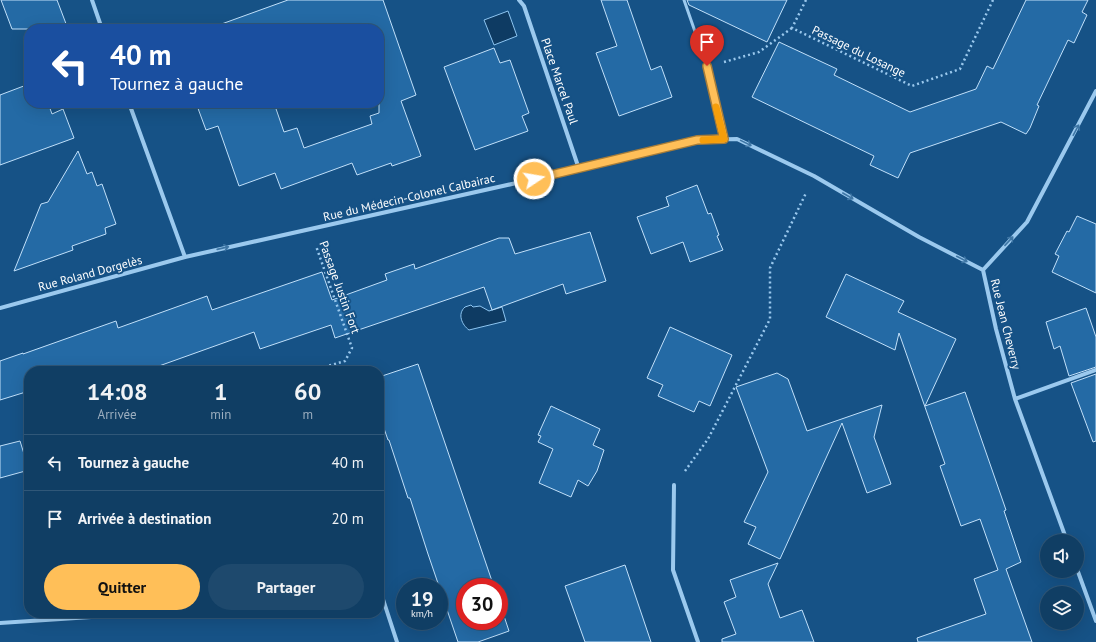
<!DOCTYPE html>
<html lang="fr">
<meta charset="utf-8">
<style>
body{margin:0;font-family:"PT Sans",sans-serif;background:#1e496d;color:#f1f3f6;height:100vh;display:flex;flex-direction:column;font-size:15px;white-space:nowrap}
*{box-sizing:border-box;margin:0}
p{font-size:13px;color:#9caebf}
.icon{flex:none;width:22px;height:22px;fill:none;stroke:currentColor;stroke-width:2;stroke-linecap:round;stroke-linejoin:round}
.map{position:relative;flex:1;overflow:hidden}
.details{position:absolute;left:24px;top:366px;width:360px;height:252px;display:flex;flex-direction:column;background:#103e64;border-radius:16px;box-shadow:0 4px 16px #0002,0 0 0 1px #305778}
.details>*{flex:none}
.guide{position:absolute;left:24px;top:24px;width:360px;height:84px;border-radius:16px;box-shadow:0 4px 16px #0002,0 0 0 1px #305778;background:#1a4fa0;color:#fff;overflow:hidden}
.controls{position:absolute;left:1040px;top:534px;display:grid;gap:8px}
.controls a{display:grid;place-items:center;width:44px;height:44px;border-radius:50%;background:#103e64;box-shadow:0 4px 16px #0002,0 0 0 1px #305778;font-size:20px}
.speed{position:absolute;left:396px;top:578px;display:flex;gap:8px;font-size:20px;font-weight:700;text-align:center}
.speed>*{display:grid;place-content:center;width:52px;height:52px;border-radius:50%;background:#103e64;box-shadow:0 4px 16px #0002,0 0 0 1px #305778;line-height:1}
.speed small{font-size:10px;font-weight:400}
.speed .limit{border:6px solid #d22;background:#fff;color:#111}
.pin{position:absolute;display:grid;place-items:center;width:34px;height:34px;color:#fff;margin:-41px -17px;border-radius:50% 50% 50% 0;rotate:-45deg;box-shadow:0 0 4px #0007}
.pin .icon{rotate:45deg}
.me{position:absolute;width:44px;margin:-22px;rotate:78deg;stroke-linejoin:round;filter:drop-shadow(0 0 3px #0008)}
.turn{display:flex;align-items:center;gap:14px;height:84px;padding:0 20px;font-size:18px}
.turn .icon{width:52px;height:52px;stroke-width:2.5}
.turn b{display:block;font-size:28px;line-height:34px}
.eta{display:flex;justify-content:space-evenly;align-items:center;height:68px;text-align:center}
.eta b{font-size:24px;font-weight:600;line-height:28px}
.primary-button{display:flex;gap:8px;margin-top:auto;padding:8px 20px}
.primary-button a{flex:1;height:46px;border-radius:24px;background:#ffbf58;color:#111;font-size:16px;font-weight:600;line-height:46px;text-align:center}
.primary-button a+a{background:#1e496d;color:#f1f3f6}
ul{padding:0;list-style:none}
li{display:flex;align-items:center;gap:12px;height:56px;padding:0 20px;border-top:1px solid #305778}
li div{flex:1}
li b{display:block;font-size:15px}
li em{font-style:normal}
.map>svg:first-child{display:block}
.water{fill:#0e3b63;stroke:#8dc5f1}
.building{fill:#246aa5;stroke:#c1e0fa}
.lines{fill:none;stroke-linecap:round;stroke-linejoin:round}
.path{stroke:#9bc9ee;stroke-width:2.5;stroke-dasharray:2 3;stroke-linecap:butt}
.lane{stroke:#9bc9ee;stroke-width:3}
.street{stroke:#9bc9ee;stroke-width:4}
.oneway{stroke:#3e76a5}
.route-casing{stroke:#a67c39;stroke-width:10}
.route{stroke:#ffbf58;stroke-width:7}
.slow{stroke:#f59e0b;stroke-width:7}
.labels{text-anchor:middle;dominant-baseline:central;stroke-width:4;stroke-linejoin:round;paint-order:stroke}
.street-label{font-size:12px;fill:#fff;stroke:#165286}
</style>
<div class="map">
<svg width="1096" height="642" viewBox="0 0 1096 642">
<rect width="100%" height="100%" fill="#165286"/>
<path class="water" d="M508,11l9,25 -23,9 -10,-25z
M471,305l2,2 7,-1 9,5 13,-4 4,14 -37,9c-7,-5 -12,-16 -4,-23 2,-1 4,-1 6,-2z"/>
<path class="building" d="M1,0h56l11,29h-56z
M288,0h95l33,95 -15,6 20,55 -29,10 -1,-3 -34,12 -5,-12 -71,26 -6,-16 -36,13 -21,-60 -12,4 -10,-27h78l10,29 13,-4 7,20 68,-24 -2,-8 9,-3v-84h-162l-1,-3z
M601,0h26l24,70 10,-4 11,31 -53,19 -23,-63 21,-7z
M687,0h100l-20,42 -78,-37z
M1026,0h62l-6,12 5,3 -13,28 -6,-3 -31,65 2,1 -9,22 -4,6 -25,-12 -91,31 -12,25 -28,-13 4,-9 -122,-59 27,-55 58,27 -3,6 76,37 66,-23 11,-23 6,3z
M494,48l6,15 10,-3 19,53 -7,3 6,15 -53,19 -31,-83z
M29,84v19h19l4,11 11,-5 11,29 -74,27v-70z
M78,151l9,23 5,-2 5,14 5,-2 14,40 -11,4 1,6 -34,12 1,4 -59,21 27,-67 7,-2z
M697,185l11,29 3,-1 8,22 -2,1 6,14 -33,12 -7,-20 -32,12 -14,-37 32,-11 -3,-9z
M1077,216l19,8v69l-44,-21 7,-16 -4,-2 12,-23 2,1z
M590,232l16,49 -40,13 -3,-10 -71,26 -8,-23 -149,51 -4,-13 -71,24 -6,-17 -109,39h-116v20l-29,9v-39l23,-8v1l93,-33 2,7 89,-32 5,14 110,-38 10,28 55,-20 -2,-6 29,-10 1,5 84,-31h10l6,16z
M846,274l58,27 -6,11 58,27 -31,67 40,-14 41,118 -2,1 17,51 -15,7 26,73h-114l-1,-4 69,-24 -12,-35 24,-9 -18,-51 -19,7 -21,-60 5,-2 -46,-131 -4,17 -69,-33z
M1086,308l10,29v30l-27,9 -9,-30 -6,3 -8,-27z
M670,327l62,28 -22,51 -11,-5 -5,11 -36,-16 5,-11 -16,-7z
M418,364l76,223h-29v34h34v-20l10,30 -31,11h-20l-30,-88 -18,-56h-2l-19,-58h-1l-9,-26v-37z
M777,373l11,6 19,52 75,-26 -8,32 17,47 -24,9 -25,-70 -62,136 -32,-15 8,-17 -12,-5 24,-50 -32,-85z
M1096,374v67l-3,1 -22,-59z
M551,406l49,23 -7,16 11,5 -7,21 -9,15 -10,-6 -7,17 -32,-14 14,-34 -15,-7 3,-6 -3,-1z
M20,441l9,29 -29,8v-32z
M778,563l-10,21 12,34 22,-8 12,32h-92v-3l14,-5 -12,-32 12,-5 -6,-17z
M625,565l26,77h-66l-20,-56z"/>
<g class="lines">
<path class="path" d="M806,0l-14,28 120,58 48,-17 33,-69
M724,62l35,-10 33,-24
M310,371l35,-10 7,-13 -36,-102
M685,471l23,-32 62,-120v-51l36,-75"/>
<path class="lane" d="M684,0l23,66 17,73"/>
<path class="street" d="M92,0l10,29
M519,0l5,6 55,163
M129,103l56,154
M983,270l13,59 19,70 52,142
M983,270l44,-48 69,-131
M0,308l185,-51 394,-88 118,-29 40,-1 77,37 105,61 64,33
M1015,399l81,-29
M674,485l-1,85 25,72
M1077,569l19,52
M379,587l18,55
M0,623l152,-10"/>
</g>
<defs><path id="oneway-shaft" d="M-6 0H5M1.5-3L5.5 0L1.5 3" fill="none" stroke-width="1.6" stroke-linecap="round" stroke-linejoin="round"/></defs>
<g class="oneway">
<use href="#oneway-shaft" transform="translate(1076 130) rotate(-62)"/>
<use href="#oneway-shaft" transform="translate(746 143) rotate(26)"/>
<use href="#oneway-shaft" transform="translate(848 196) rotate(30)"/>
<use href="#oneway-shaft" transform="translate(1009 241) rotate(-47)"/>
<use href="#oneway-shaft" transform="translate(223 248) rotate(-13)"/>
<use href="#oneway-shaft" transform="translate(962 259) rotate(27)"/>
</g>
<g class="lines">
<defs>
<path id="route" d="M534,179l163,-39 27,-1 -17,-73"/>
</defs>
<use href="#route" class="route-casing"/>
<use href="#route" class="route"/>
<path class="slow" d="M703,140l21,-1 -8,-32"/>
</g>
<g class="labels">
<g class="street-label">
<text transform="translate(859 51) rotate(26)">Passage du Losange</text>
<text transform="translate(560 81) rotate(71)">Place Marcel Paul</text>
<text transform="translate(409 197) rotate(-13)">Rue du Médecin-Colonel Calbairac</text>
<text transform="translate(90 273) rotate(-15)">Rue Roland Dorgelès</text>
<text transform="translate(340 287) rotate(70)">Passage Justin Fort</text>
<text transform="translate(1006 324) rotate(76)">Rue Jean Cheverry</text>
</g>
</g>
</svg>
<div class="controls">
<a><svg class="icon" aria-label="sound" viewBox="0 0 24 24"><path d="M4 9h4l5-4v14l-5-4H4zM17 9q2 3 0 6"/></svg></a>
<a><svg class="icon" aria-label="layers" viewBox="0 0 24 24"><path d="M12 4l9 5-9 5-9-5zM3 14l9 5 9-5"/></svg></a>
</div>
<div class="speed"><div>19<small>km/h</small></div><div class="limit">30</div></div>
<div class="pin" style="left:707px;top:66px;background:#d93025"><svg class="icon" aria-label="arrive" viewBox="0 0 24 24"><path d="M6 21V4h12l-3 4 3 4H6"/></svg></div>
<svg class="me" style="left:534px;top:179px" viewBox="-20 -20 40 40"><circle r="17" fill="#ffbf58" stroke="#fff" stroke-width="3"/><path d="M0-11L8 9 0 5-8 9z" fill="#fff"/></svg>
<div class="guide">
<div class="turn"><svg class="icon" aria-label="left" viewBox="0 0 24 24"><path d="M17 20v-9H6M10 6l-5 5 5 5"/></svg><div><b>40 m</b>Tournez à gauche</div></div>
</div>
<section class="details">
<div class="eta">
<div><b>14:08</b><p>Arrivée</p></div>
<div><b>1</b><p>min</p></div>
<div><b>60</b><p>m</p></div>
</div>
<ul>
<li><svg class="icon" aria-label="left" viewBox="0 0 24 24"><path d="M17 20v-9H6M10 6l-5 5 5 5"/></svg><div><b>Tournez à gauche</b></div><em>40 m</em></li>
<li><svg class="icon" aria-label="arrive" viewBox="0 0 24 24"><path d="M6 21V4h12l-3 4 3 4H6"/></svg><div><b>Arrivée à destination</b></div><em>20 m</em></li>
</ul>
<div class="primary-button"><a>Quitter</a><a>Partager</a></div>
</section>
</div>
